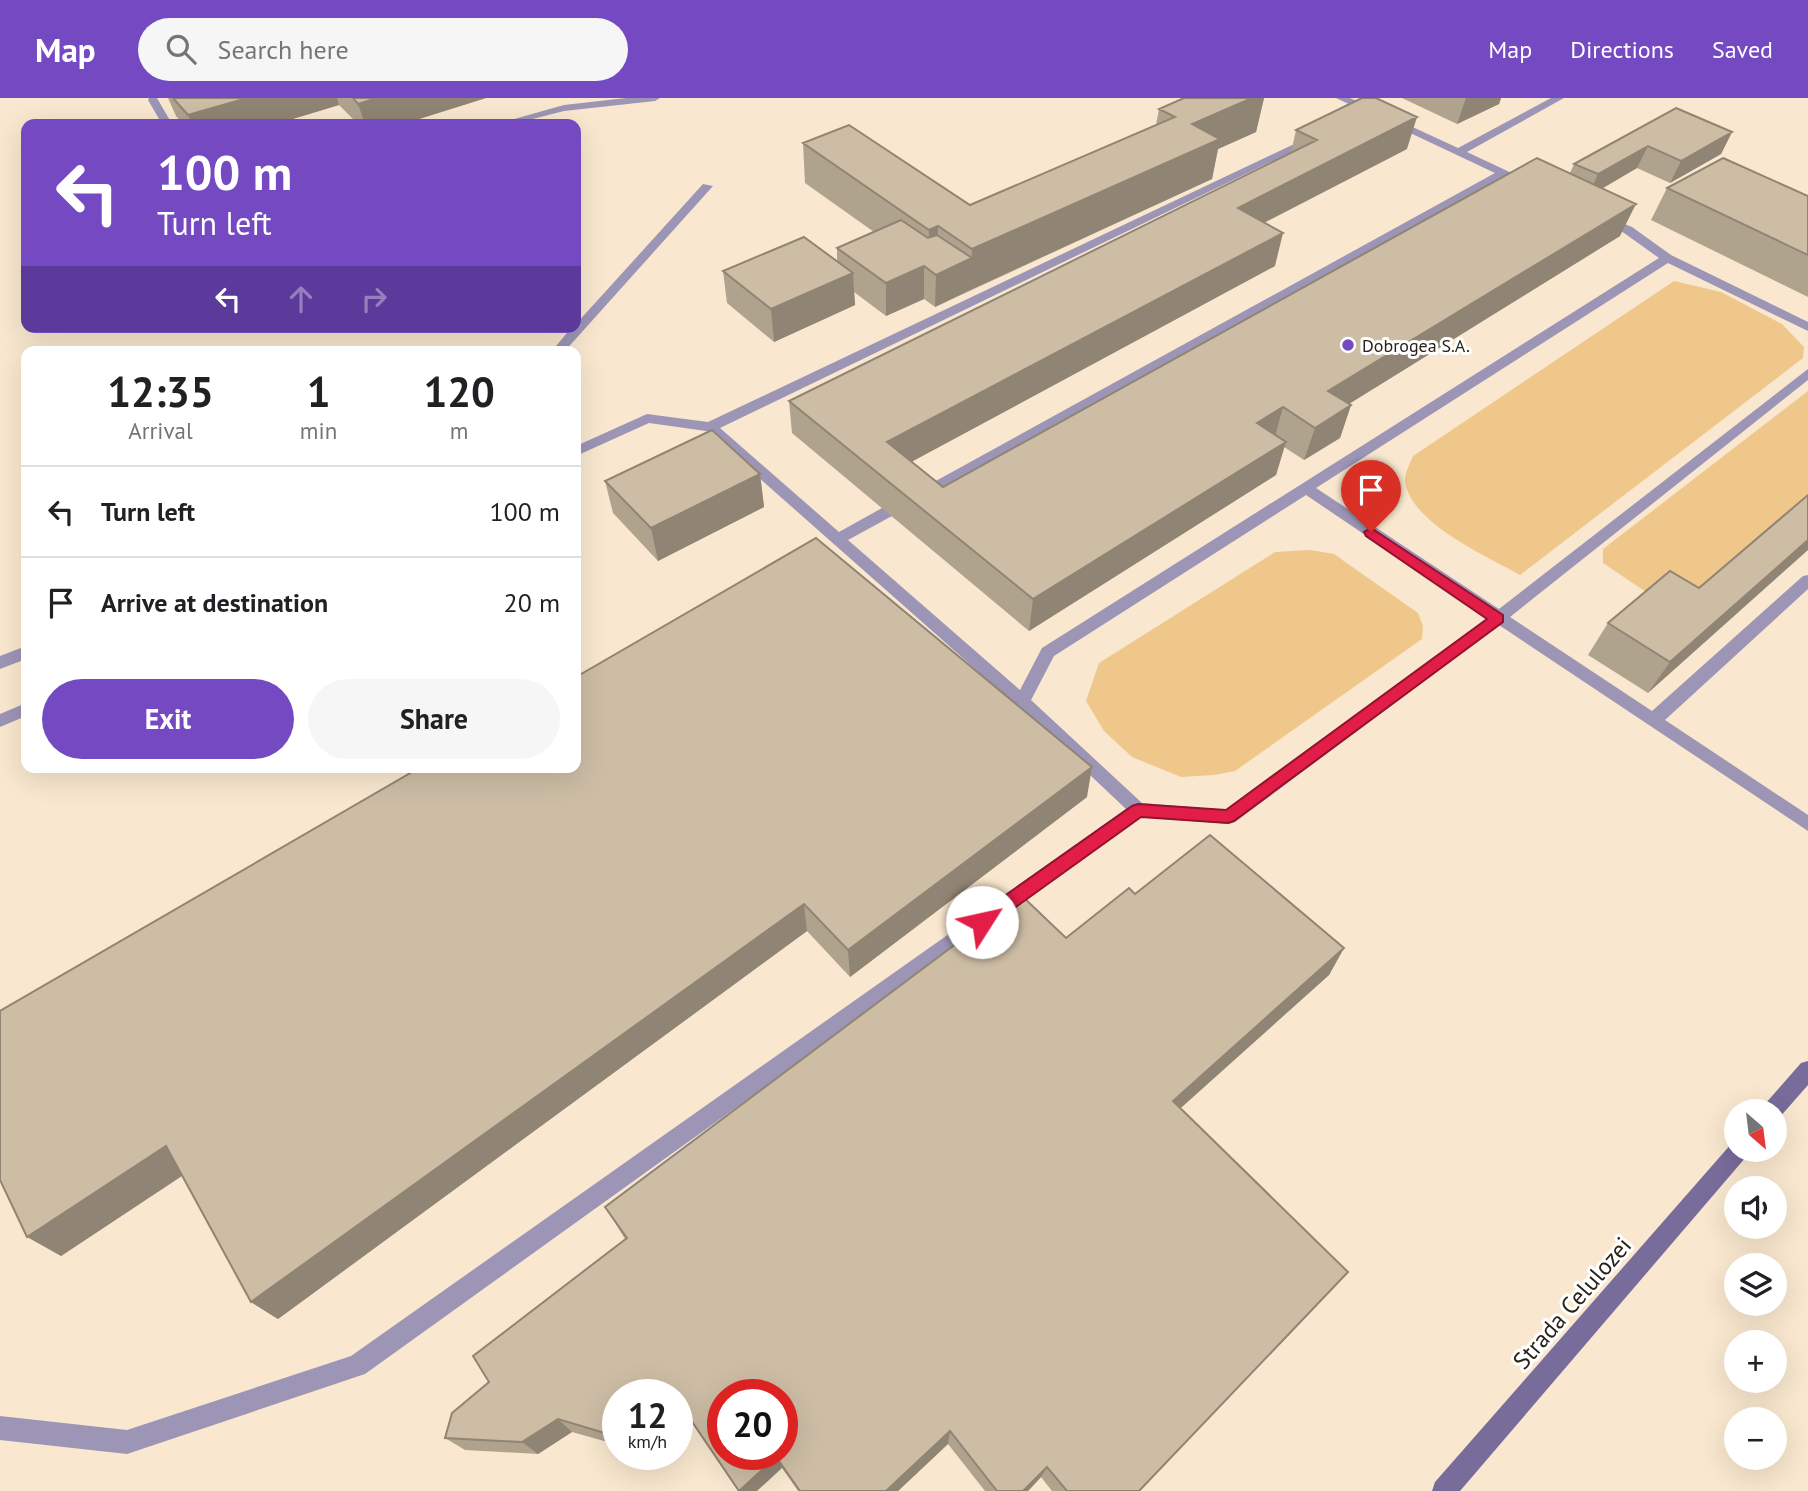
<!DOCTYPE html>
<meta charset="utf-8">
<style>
body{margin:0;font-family:"PT Sans",sans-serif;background:#f6f6f6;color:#202124;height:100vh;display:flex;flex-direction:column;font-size:26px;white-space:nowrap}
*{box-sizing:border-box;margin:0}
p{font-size:23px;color:#757577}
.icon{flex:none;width:38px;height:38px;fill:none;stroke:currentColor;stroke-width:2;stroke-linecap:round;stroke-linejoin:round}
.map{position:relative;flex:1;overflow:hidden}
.sheet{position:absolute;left:21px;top:248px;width:560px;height:427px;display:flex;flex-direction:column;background:#fff;border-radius:14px;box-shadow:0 7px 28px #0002}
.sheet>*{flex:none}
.banner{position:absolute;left:21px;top:21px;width:560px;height:214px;border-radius:14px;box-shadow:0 7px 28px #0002;background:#7449c2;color:#fff;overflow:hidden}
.needle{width:46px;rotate:152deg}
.buttons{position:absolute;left:1724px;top:1001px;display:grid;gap:14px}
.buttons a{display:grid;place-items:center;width:63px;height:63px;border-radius:50%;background:#fff;box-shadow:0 7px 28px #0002;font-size:35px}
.speed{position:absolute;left:602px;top:1281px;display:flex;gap:14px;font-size:35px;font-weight:700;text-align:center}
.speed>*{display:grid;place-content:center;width:91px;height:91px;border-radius:50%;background:#fff;box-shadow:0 7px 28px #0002;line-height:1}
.speed small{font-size:18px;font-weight:400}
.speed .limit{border:10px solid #d22;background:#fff;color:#111}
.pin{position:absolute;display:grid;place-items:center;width:60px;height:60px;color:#fff;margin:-72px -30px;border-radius:50% 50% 50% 0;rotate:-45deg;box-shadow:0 0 7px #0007}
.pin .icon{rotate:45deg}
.me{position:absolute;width:77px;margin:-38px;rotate:55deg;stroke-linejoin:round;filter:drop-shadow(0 0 5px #0008)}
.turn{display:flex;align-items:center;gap:24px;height:147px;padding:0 21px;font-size:32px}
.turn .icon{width:91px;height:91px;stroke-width:2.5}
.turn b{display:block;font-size:49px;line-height:60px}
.lanes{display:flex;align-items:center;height:66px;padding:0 21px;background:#0003;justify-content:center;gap:35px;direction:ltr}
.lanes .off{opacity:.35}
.eta{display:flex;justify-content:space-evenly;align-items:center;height:119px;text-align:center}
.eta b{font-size:42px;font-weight:700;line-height:49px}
.primary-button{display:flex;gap:14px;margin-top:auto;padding:14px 21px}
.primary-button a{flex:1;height:80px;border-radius:42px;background:#7449c2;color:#fff;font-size:28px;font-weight:700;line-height:80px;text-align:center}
.primary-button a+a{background:#f6f6f6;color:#202124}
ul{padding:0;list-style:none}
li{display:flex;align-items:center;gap:21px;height:91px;padding:0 21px;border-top:2px solid #e0e0e0}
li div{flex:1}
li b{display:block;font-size:26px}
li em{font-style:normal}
header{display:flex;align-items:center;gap:42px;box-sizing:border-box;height:98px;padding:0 35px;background:#7449c2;color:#fff}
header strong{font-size:33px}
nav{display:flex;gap:38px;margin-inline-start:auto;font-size:24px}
.search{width:490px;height:63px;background:#f6f6f6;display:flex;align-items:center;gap:18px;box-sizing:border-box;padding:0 24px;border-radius:38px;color:#757577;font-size:26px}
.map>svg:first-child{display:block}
.green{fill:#efc78b}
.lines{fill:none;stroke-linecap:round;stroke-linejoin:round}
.lane{fill:#9c95b6;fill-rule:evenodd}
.secondary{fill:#786c9b;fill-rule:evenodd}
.wall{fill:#b0a38e}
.shaded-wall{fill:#908474}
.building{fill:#cdbda5;stroke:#908474;stroke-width:2;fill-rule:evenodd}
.route{fill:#e11d48;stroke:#92132f;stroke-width:2}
.poi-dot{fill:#7449c2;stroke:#fff;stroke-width:2.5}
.labels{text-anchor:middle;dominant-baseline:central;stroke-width:6;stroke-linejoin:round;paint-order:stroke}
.far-poi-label{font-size:18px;fill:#282218;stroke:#fff;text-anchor:start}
.near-street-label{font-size:24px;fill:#282218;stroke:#fff}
</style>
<header>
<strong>Map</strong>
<div class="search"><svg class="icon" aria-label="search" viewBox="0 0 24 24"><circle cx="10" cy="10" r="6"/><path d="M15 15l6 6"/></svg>Search here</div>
<nav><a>Map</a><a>Directions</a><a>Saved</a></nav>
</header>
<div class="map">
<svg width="1808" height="1393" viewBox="0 0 1808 1393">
<rect width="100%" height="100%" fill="#f9e8cf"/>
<path class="green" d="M1674,183l47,11 61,32 22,23 -1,11 -283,217c-35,-20 -108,-51 -115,-93 -1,-8 5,-18 8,-26z
M1808,293v114l-132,115 -27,-26 -46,-31v-14z
M1310,452l24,4 84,59 5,13 -1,13 -187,132 -21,4 -33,2 -49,-20 -28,-26 -18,-30 13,-38 176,-111z"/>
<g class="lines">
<path class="lane" d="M149,0h8l15,26h-10l-14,-24z
M626,0h34l-5,3 -91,10 -51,13h-17l68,-19z
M1336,0h14l108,50 93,-50h13l-97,54 49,23v4l-12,-1 -580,321h-10l-2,-3 2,-3 581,-320z
M1309,39l9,2 -598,289 119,104 43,-24h10l2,4 -2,4 -44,24 172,150 22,-42 617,-390 -35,-25 -26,-14 10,-2 24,10 39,28 137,67v9l-140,-68 -352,225 183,121 309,-240v11l-298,237 142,94 151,-135 5,-1v14l-143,131 143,95v16l-309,-206 -264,197 -6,2 -88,-7 -776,557 -238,80 -127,-14v-24l127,14 224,-74 775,-547 -110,-104 -310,-274 -57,-8 -73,33v-10l71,-32 61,8zM1306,397l182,123 -262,192 -84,-7 -111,-103 23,-44z
M703,86l10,2 -149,166h-13l21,-25h4v-3z
M26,548v13l-26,10v-13z
M26,605v13l-26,11v-13z"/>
<path class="secondary" d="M1808,963v24l-29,33 -5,2v-9h-12l3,-7 36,-41z
M1736,1043v9h13l-3,7 -286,334h-28l3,-9 297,-339z"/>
</g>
<path class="wall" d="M168,0h318l-83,26h-45l-19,-19 -63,19h-93l-7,-8z
M1184,0h80l-8,34 -38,17 -6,30 -277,128 -11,-8 -38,17 -32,-24 1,13 -81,37 -47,-39 -4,-32 114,-10v-13l37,-16 -69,-49 -2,-40 167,62 186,-80 3,-16z
M1402,0h99l-2,6 -42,20z
M1676,10l56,24 -11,22 -51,29 -33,-15 -35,20 18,48 -271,168 2,1 -11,33 -36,22 -20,-13 -8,28 -247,156 -237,-198 -3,-32 502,-248 5,-23 111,19 -143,74 11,43 -364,196 32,25 627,-314 4,-9z
M1667,90l141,8v101l-157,-77z
M760,376l4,33 -106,54 -45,-48 -8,-32z
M1808,397l-160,198 -60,-38 20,-32 91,-35z
M1087,699l-237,180 -43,-46 -529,388 -27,-17 -68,-127 -122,81 -61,-76z
M1135,796l209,54 -15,27 -149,133 -41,383h-87l-11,-14 -13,14h-43l-37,-47 -50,47h-100l-16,-23 -93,-51 -12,10v-32h-59v50l-46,-13 -34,22 -73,-4 -20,-12 44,-56 136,-143 -20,-32 461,-269z"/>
<path class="shaded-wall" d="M247,0h90l2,7 -63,19h-84l-4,-9z
M377,0h109l-83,26h-38l-7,-20z
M1252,0h12l-8,34 -38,17 -6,30 -242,111 2,-41 220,-125z
M1466,0h35l-2,6 -42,20z
M1417,19l-10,32 -177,91 8,-32z
M1732,34l-11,22 -51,29 11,-22z
M1648,48l-11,22 -49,29 10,-23z
M1636,106l-16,32 -302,187 10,-32z
M938,128l-1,41 -9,2 1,-39z
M1283,135l-8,33 -388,209v-33z
M972,160l-2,32 -35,17 1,-32z
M924,168v33l-38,17v-33z
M853,175l2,32 -81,37 -3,-33z
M1351,307l-11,33 -36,22 11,-32z
M1283,309l-9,33 -17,-17z
M1286,344l-10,33 -247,156 4,-32z
M760,376l4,33 -106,54 -7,-33z
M1808,442v10l-160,143 22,-31z
M1092,669l-5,30 -237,180 -2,-27z
M804,806l3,27 -529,388 -27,-17z
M1344,850l-15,27 -166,149 10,-23z
M166,1048l28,22 -133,88 -34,-19z
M680,1306l10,13 -13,10v-21z
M558,1321l14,13 -34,22 -16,-12z
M950,1333l-2,13 -50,47h-12z
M776,1359l6,11 -25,23h-18z
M1047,1369l-6,10 -13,14h-5z"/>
<path class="building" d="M173,0h74l-59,17z
M353,0h24l-19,6z
M1184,0h68l-60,26 28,15 -248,110 -34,-23 -9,4 -126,-87 46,-18 121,80 205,-88 -16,-8z
M1362,0h14l41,19 -179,91 45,25 -396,209 56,45 594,-329 99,46 -308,187 23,14 -36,23 -32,-21 -26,16 29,19 -253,157 -244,-198 528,-261 -21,-10z
M1676,10l56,24 -51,29 -33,-15 -50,28 -24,-10z
M1723,60l85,38v59l-141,-67z
M901,122l27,18 9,-3 35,23 -36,17 -12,-9 -38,17 -49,-35z
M804,139l49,36 -82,36 -48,-38z
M712,332l48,44 -109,54 -46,-47z
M1808,397v45l-138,122 -62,-39 62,-52 29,17z
M816,440l276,229 -244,183 -44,-46 -553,398 -85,-156 -139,91 -27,-57v-169l419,-243h157v-91z
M1210,737l134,113 -171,153 175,171 -209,219h-72l-20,-24 -24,24h-26l-47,-60 -64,60h-86l-24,-34 -37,34 -59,-87 -3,2v-11h-59v42l-60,-18 -36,23 -77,-4 7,-25 37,-31 -16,-26 154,-118 -22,-31 416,-312 45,43 63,-50 6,6zM723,1297h59v59h-59z"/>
<path class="route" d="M1371,430l132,87v7l-269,199 -6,2 -87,-6 -153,110 -6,2 -6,-2 -3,-5 3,-6 156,-110 6,-2 88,6 261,-191 -121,-83 -2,-4z"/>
<circle class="poi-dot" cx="1348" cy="247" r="7"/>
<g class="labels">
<g class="far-poi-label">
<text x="1362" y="247">Dobrogea S.A.</text>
</g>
<g class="near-street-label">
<text transform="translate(1572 1205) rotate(-49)">Strada Celulozei</text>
</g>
</g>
</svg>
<div class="buttons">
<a><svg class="needle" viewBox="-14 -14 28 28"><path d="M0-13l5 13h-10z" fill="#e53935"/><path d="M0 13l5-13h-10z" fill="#757577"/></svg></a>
<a><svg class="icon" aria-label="sound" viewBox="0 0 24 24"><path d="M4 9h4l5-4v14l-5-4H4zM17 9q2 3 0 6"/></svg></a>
<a><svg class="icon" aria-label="layers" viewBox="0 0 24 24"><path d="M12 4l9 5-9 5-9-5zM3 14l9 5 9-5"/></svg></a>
<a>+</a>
<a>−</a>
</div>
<div class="speed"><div>12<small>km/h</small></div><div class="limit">20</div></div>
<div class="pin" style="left:1371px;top:434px;background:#d93025"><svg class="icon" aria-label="arrive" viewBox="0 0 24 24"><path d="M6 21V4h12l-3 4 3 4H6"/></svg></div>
<svg class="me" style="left:982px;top:824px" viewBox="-20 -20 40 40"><circle r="19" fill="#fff"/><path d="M0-13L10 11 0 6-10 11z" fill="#e11d48"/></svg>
<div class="banner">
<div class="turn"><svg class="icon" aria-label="left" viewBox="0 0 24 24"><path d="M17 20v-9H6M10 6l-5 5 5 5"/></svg><div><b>100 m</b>Turn left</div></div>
<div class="lanes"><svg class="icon" aria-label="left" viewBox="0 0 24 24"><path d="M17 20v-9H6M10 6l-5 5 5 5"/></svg><svg class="icon off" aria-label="ahead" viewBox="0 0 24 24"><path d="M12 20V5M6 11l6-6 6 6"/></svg><svg class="icon off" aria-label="right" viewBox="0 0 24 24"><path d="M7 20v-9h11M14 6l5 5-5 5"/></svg></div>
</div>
<section class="sheet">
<div class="eta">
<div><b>12:35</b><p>Arrival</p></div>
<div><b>1</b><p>min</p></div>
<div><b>120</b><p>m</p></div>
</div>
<ul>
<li><svg class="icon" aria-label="left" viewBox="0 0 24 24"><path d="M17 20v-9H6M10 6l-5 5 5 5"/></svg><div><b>Turn left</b></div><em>100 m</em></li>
<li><svg class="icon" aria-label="arrive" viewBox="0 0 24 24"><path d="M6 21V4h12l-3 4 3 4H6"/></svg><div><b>Arrive at destination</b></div><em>20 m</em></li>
</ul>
<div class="primary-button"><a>Exit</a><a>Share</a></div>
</section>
</div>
